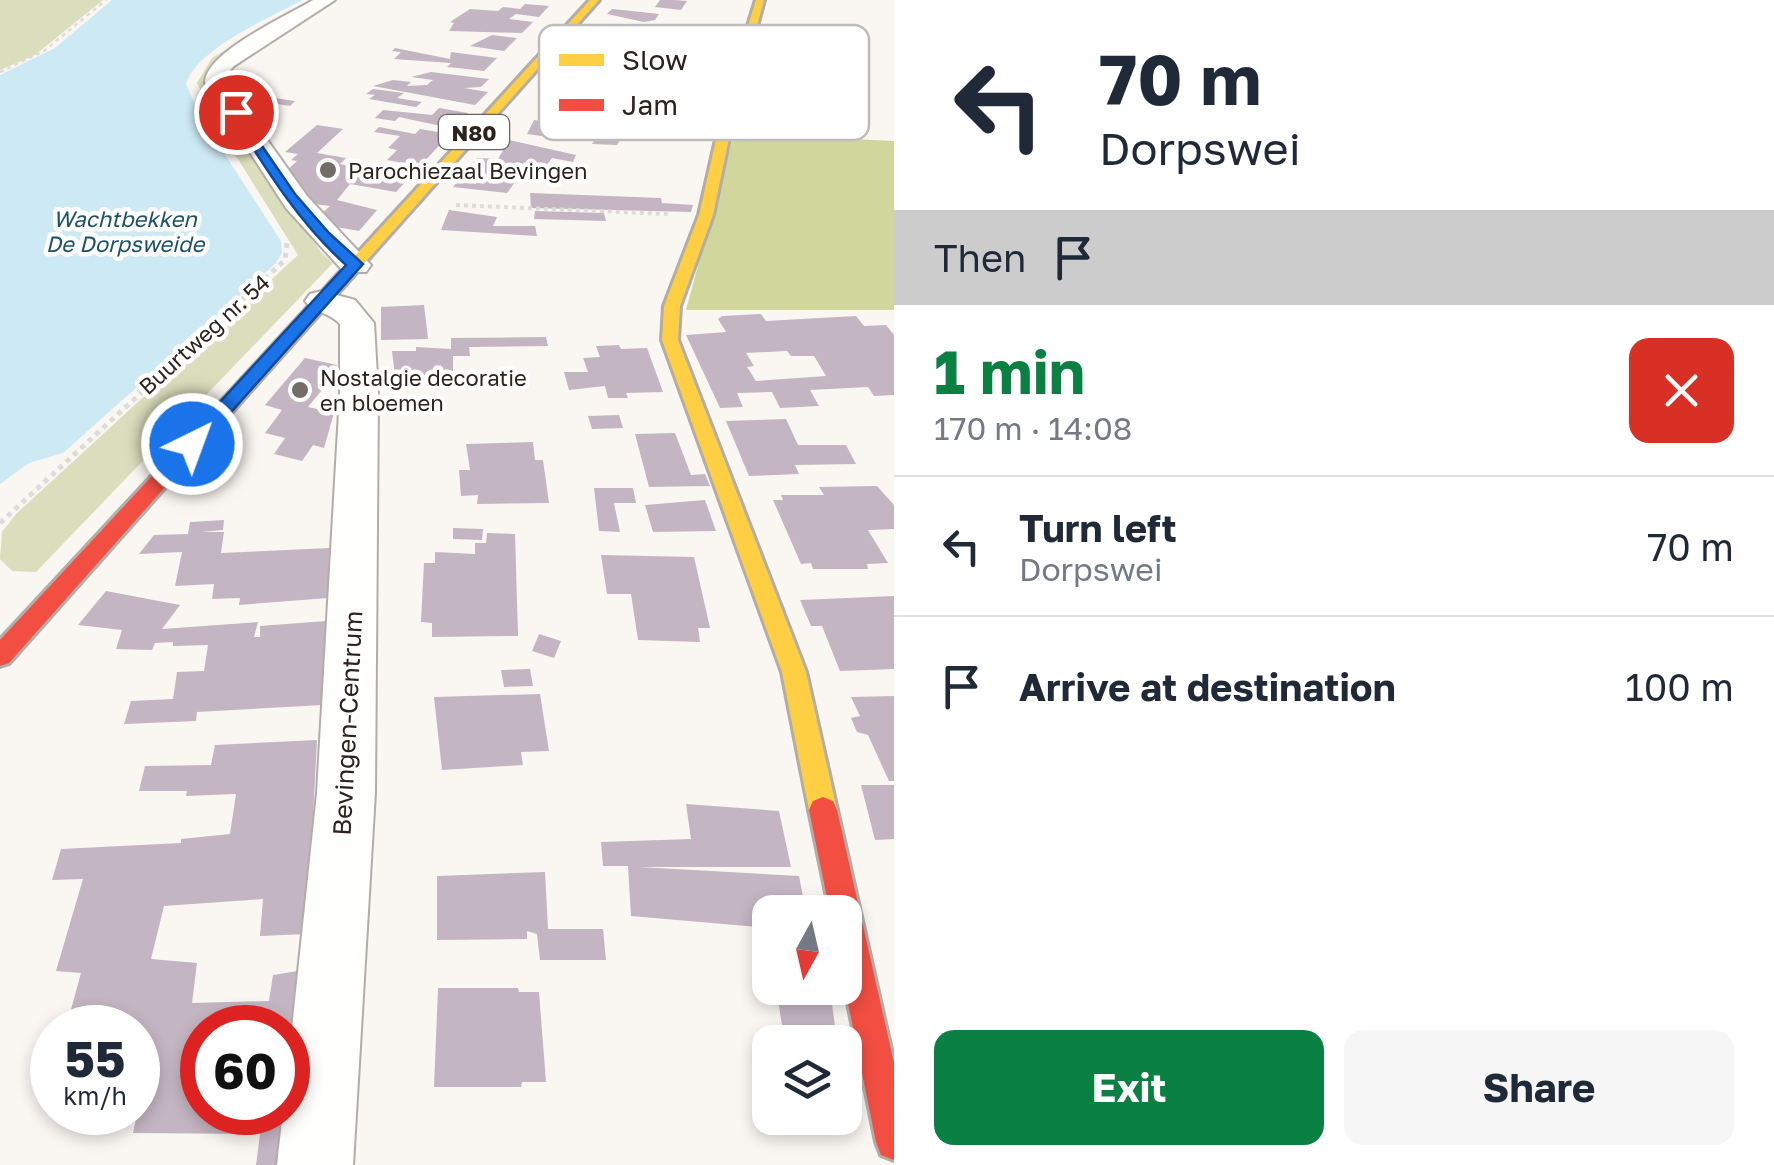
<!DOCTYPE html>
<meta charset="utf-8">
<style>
body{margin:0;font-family:"Golos Text",sans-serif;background:#f6f6f7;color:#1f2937;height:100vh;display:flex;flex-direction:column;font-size:38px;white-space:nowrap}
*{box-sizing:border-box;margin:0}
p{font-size:32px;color:#747a83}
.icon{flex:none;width:55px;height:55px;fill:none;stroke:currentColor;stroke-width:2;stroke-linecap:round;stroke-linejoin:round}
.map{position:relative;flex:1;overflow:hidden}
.side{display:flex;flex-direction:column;background:#fff;width:880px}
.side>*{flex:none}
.hud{background:#fff;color:#1f2937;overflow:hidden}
.needle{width:65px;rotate:188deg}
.controls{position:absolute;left:752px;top:895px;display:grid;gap:20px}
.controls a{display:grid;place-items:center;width:110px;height:110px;border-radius:20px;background:#fff;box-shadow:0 5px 15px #0003;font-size:50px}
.speed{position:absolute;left:30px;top:1005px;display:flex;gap:20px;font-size:50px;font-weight:700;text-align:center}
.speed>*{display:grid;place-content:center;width:130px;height:130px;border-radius:50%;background:#fff;box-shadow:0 5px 15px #0003;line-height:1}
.speed small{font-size:25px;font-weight:400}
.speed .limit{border:15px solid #d22;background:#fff;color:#111}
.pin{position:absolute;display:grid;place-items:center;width:85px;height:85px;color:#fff;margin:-42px;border:5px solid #fff;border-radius:50%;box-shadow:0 2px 10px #0007}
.me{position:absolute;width:110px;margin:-55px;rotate:42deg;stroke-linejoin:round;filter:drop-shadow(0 0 8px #0008)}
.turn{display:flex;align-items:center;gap:35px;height:210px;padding:0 40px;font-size:45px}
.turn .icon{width:130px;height:130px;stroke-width:2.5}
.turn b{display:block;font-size:70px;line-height:85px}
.then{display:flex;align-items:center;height:95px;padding:0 40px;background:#0003;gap:20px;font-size:38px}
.round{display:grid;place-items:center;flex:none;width:105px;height:105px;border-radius:20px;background:#f6f6f7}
.head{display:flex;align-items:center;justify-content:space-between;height:170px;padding:0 40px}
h1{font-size:60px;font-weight:700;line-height:75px;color:#0b8043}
.cta{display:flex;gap:20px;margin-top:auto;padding:20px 40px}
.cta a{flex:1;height:115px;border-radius:20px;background:#0b8043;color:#fff;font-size:40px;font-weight:700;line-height:115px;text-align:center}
.cta a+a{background:#f6f6f7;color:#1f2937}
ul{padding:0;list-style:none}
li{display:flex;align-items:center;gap:30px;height:140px;padding:0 40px;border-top:2px solid #e0e1e3}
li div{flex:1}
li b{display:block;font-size:38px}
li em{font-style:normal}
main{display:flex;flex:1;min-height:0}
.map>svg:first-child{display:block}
.green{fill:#dbdebc}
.forest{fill:#d0d69c}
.water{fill:#cce9f4}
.building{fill:#c3b5c1;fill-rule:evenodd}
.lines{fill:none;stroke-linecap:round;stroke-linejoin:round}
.street-casing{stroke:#b3ada9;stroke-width:4}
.slow-casing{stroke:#b3ada9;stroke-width:6}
.jam-casing{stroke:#b3ada9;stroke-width:6}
.path-far2{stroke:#dedcdb;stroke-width:2.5;stroke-dasharray:4 4;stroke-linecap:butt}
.path-far1{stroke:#dedcdb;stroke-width:4;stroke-dasharray:4 4;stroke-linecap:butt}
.path{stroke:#dedcdb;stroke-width:5;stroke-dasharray:5 5;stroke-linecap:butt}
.street{fill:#fefefd;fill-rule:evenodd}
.slow{fill:#ffcf43;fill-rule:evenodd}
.jam{fill:#f24e42;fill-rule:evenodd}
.route{fill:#1a73e8;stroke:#114b97;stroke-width:2.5}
.poi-dot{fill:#736d68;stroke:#fff;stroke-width:4}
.labels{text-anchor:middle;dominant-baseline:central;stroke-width:9;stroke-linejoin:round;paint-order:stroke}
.shield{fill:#fff;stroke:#6b6561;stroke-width:2.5}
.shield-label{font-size:22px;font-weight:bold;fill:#2b231d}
.far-poi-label{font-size:22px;fill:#2b231d;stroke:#fff;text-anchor:start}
.far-water-label{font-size:22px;font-style:italic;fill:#1c5365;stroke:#fff}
.far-street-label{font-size:22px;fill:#2b231d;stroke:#fff}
.street-label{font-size:25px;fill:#2b231d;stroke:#fff}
.key{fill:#fff;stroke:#bfbdbb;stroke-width:2.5}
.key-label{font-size:28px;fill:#2b231d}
</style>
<main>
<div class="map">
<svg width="894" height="1165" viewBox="0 0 894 1165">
<rect width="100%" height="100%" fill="#faf6f2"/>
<path class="green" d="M0,0h103l-68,55 -35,15z
M310,0h12l-108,68 34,81 73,103 12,11 -297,309 -24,-1 -12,-12 2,-27 14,-18 282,-259 -67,-107 -34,-65 15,-25z"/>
<path class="forest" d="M734,133l160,8v169h-208z"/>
<path class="water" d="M112,0h191c-34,18 -106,48 -117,84l14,32 81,125 1,12 -7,11 -212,189 -34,10 -29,21v-409l55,-27z"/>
<path class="building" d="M660,0h14l13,1 -6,9 -26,-3z
M525,4l24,2 -10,11 -23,-3 -7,5 24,3 -11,11 -73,-2 5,-8 -4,-1 20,-13 28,2 5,-4 17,2z
M612,9l20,2 27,3 -4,6 -11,2 -37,-8z
M492,35l25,3 -13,13 -34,-5z
M395,48l55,11 1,-7 46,6 -13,13 -26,-3 -11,-1 4,-4 -57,-4 7,-7 -9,-1z
M431,72l58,7 -8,8 -17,1 24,4 -13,13 -102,-19 20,-6 18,2 -4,4 20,-1 6,-5 -22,-3z
M373,89l31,4 -7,5 25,4 -6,5 -47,-8 6,-4 -9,-1z
M240,93l55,8 -5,5 -56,-9z
M439,108l29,5 -13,16 -56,-12 -4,4 -20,-3 8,-8 49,5z
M534,120l24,3 20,5 -8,12 -43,-6z
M317,125l26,4 -26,24 29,5 -6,6 69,14 -13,14 -46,-8 -13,16 40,10 -18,21 -34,-6 -7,-8 12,-11 -24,-3 -22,-30 13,-12 -6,-1 7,-6 -13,-2z
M379,127l36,7 5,-5 30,5 -30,32 -33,-6 10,-10 -9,-2 12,-12 -26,-4z
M599,133l23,3 -5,9 -25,-1z
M509,140l67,15 -3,7 -21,-4 -6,8 -39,-2v4l5,2 -4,10 7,2 -8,11 -54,-6 24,-29 21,1z
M530,193l131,5 1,5 31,2 -2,7 -160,-4z
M449,210l48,7 -4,9h42l2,10 -96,-6z
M535,211l69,2 2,8 -72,-2z
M424,305l4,34 -47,1v-33z
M761,314l5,7 90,-5 8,10 22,-1 8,10v60l-20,1 -6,-9 -58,3 9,16 -39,2 -8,-16 -35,1 6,14 -23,1 -34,-73 40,-3 -8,-13 4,-3zM787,351l4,5h23l12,20 -70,5 -9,-14 7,-1 -8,-13z
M546,337l2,9 -79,1 1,9h-17v18l-58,2 -3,-25h24v-4l35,2v-11z
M619,345l2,4 26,-1 16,44 -37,1 2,5h-20l-3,-12 -36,4 -5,-18h24l-5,-14 17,-1 -4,-11z
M305,358l32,7 -2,9 -27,33 26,6 -10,35 -11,-3 -11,16 -28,-7 11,-16 -20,-5 17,-23 -17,-5z
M619,415l4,13 -31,1 -4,-13z
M786,419l12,26h48l10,19 -61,1 4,9 -50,2 -23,-55z
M675,433l16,42 14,-1 5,12 -61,1 -14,-53z
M533,442l2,18h8l6,43 -72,1 1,-9 -17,1 -2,-26h11l-4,-26z
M877,486l17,19v24l-26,1 20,33 -21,1 1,5h-55l-2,-6 -10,1 -28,-64h10l-2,-5h43l-5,-8z
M594,488h39l3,15h-22l6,29 -21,-1z
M705,500l11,31 -63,1 -8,-27z
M224,520l-1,10 -22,2h23l-3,21 108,-5 -1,50 -89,7 1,-7 -28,1 2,-15 -39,2 7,-34 -43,2 15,-19 34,-1 2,-12z
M453,528l30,1 -1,11 -29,-1z
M487,533l28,1 3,102 -86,1v-14l-11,-1 3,-59h11v-11l40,2v-11h11z
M601,555l93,2 16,71h-12l2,14 -62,-2 -7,-46h-24z
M106,591l74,14 -18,24 96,-7 -4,15h6v-11l66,-5 -3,84 -126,7 -1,9 -72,3 7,-23 42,-2 4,-27 27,-1 4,-26 -35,1v-4l-18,1 -3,7 -36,-1 6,-19 -44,-5z
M894,596v73l-54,2 -18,-45h-11l-11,-26z
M539,634l22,7 -7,17 -22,-7z
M530,669l3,17 -29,1 -3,-17z
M540,694l9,57 -28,1 2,13 -81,5 -8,-73z
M894,696v85h-5l-21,-46 -11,-3 -6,-14 9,-2 -9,-19z
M317,740l-10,194 -47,2 3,-37 -99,7 -13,53 46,4 -5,40 77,-2 4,-26 31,-5 -21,195h-27l4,-31 -127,-1 12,-58 -7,1v-48h-72l15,-55 -25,-2 27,-92 -31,1 9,-31 120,-6v-4l49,-5 6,-40 -50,2 1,-5h-48l6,-25 66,-1 4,-20zM202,1028h86v84h-86z
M861,785h33v54l-19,1z
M686,804l93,7 12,56h-151l159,9 7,36h-36v16l-139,-12 -3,-50h-25l-2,-24 90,-3z
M545,872l3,57h55l3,31h-66l-3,-26 -10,-3v8l-90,1v-64z
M438,988h80l1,4h20l7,90h-24l-1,5h-87z
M776,988l54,1 5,37 -53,-1z"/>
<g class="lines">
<defs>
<path id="street" d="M313,0h22l-101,66 -7,8v9l80,113 64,69 -5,7h-22l-58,-64 -81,-125c0,-31 82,-67 108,-83z
M322,291l33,9 19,23 4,71 -3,399 -22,372h-76l6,-53h5v-46l29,-273 23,-399v-70c-11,-12 -26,-11 -35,-23l5,-7z"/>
<path id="slow" d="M590,0h9l-345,387h-12v-8z
M756,0h8l-27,100 -24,115 -33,91 -2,34 128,332 31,138 -4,9 -10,4 -10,-4 -4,-9 -27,-138 -120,-332 2,-34 35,-91 26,-115z"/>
<path id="jam" d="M248,378l9,5 -3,4 -245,276 -9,3v-26l242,-261z
M823,797l10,4 4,9 57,253v97l-13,-5 -5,-13 -31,-154v-76h-15l-21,-102 4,-9z"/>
</defs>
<use href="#street" class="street-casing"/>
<use href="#slow" class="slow-casing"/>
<use href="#jam" class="jam-casing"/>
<path class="path-far2" d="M0,72l44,-21 62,-51"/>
<path class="path-far1" d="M456,205l212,9"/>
<path class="path" d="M0,523l285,-263 2,-17"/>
<use href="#street" class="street"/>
<use href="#slow" class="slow"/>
<use href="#jam" class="jam"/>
</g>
<path class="route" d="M236,108l59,86 34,39 34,31 -164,184h-14v-8l161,-175c-49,-44 -81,-98 -116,-153z"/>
<g class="poi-dot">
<circle cx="328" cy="170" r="10"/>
<circle cx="300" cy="390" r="10"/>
</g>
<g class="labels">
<rect class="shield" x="439" y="115" width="70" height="34" rx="8"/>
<g class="shield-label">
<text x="474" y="132">N80</text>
</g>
<g class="far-poi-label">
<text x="348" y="170">Parochiezaal Bevingen</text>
<text x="320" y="377">Nostalgie decoratie<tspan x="320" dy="25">en bloemen</tspan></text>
</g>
<g class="far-water-label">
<text x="125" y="218">Wachtbekken<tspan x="125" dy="25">De Dorpsweide</tspan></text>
</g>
<g class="far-street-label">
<text transform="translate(204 334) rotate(-42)">Buurtweg nr. 54</text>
</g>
<g class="street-label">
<text transform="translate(347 723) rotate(-87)">Bevingen-Centrum</text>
</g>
</g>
<rect x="539" y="25" width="330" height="115" rx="15" class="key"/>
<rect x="559" y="54" width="45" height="12" fill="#ffcf43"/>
<rect x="559" y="99" width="45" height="12" fill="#f24e42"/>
<g class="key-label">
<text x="622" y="70">Slow</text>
<text x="622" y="115">Jam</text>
</g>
</svg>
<div class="controls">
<a><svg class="needle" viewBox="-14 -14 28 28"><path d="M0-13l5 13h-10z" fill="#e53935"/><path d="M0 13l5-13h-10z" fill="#747a83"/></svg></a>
<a><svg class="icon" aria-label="layers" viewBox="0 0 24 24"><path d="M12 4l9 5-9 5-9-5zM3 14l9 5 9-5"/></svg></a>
</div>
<div class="speed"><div>55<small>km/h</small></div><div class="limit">60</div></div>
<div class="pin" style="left:236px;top:112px;background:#d93025"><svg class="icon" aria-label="arrive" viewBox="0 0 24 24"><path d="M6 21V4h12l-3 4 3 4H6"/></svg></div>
<svg class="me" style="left:192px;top:444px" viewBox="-20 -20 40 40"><circle r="17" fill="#1a73e8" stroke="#fff" stroke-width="3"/><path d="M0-11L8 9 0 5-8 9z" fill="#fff"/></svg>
</div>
<section class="side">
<div class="hud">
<div class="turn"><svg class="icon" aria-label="left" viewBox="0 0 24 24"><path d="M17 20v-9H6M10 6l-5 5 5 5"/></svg><div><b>70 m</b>Dorpswei</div></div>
<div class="then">Then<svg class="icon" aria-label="arrive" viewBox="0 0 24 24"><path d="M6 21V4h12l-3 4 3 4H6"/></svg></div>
</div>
<div class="head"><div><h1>1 min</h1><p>170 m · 14:08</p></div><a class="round" style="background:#d93025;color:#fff"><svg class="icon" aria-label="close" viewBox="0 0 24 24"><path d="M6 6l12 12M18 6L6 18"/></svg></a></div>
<ul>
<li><svg class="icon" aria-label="left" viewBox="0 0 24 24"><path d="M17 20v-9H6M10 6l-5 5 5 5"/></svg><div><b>Turn left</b><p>Dorpswei</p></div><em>70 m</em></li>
<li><svg class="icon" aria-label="arrive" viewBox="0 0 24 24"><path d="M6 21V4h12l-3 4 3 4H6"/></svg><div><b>Arrive at destination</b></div><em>100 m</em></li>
</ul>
<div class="cta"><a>Exit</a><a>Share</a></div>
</section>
</main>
